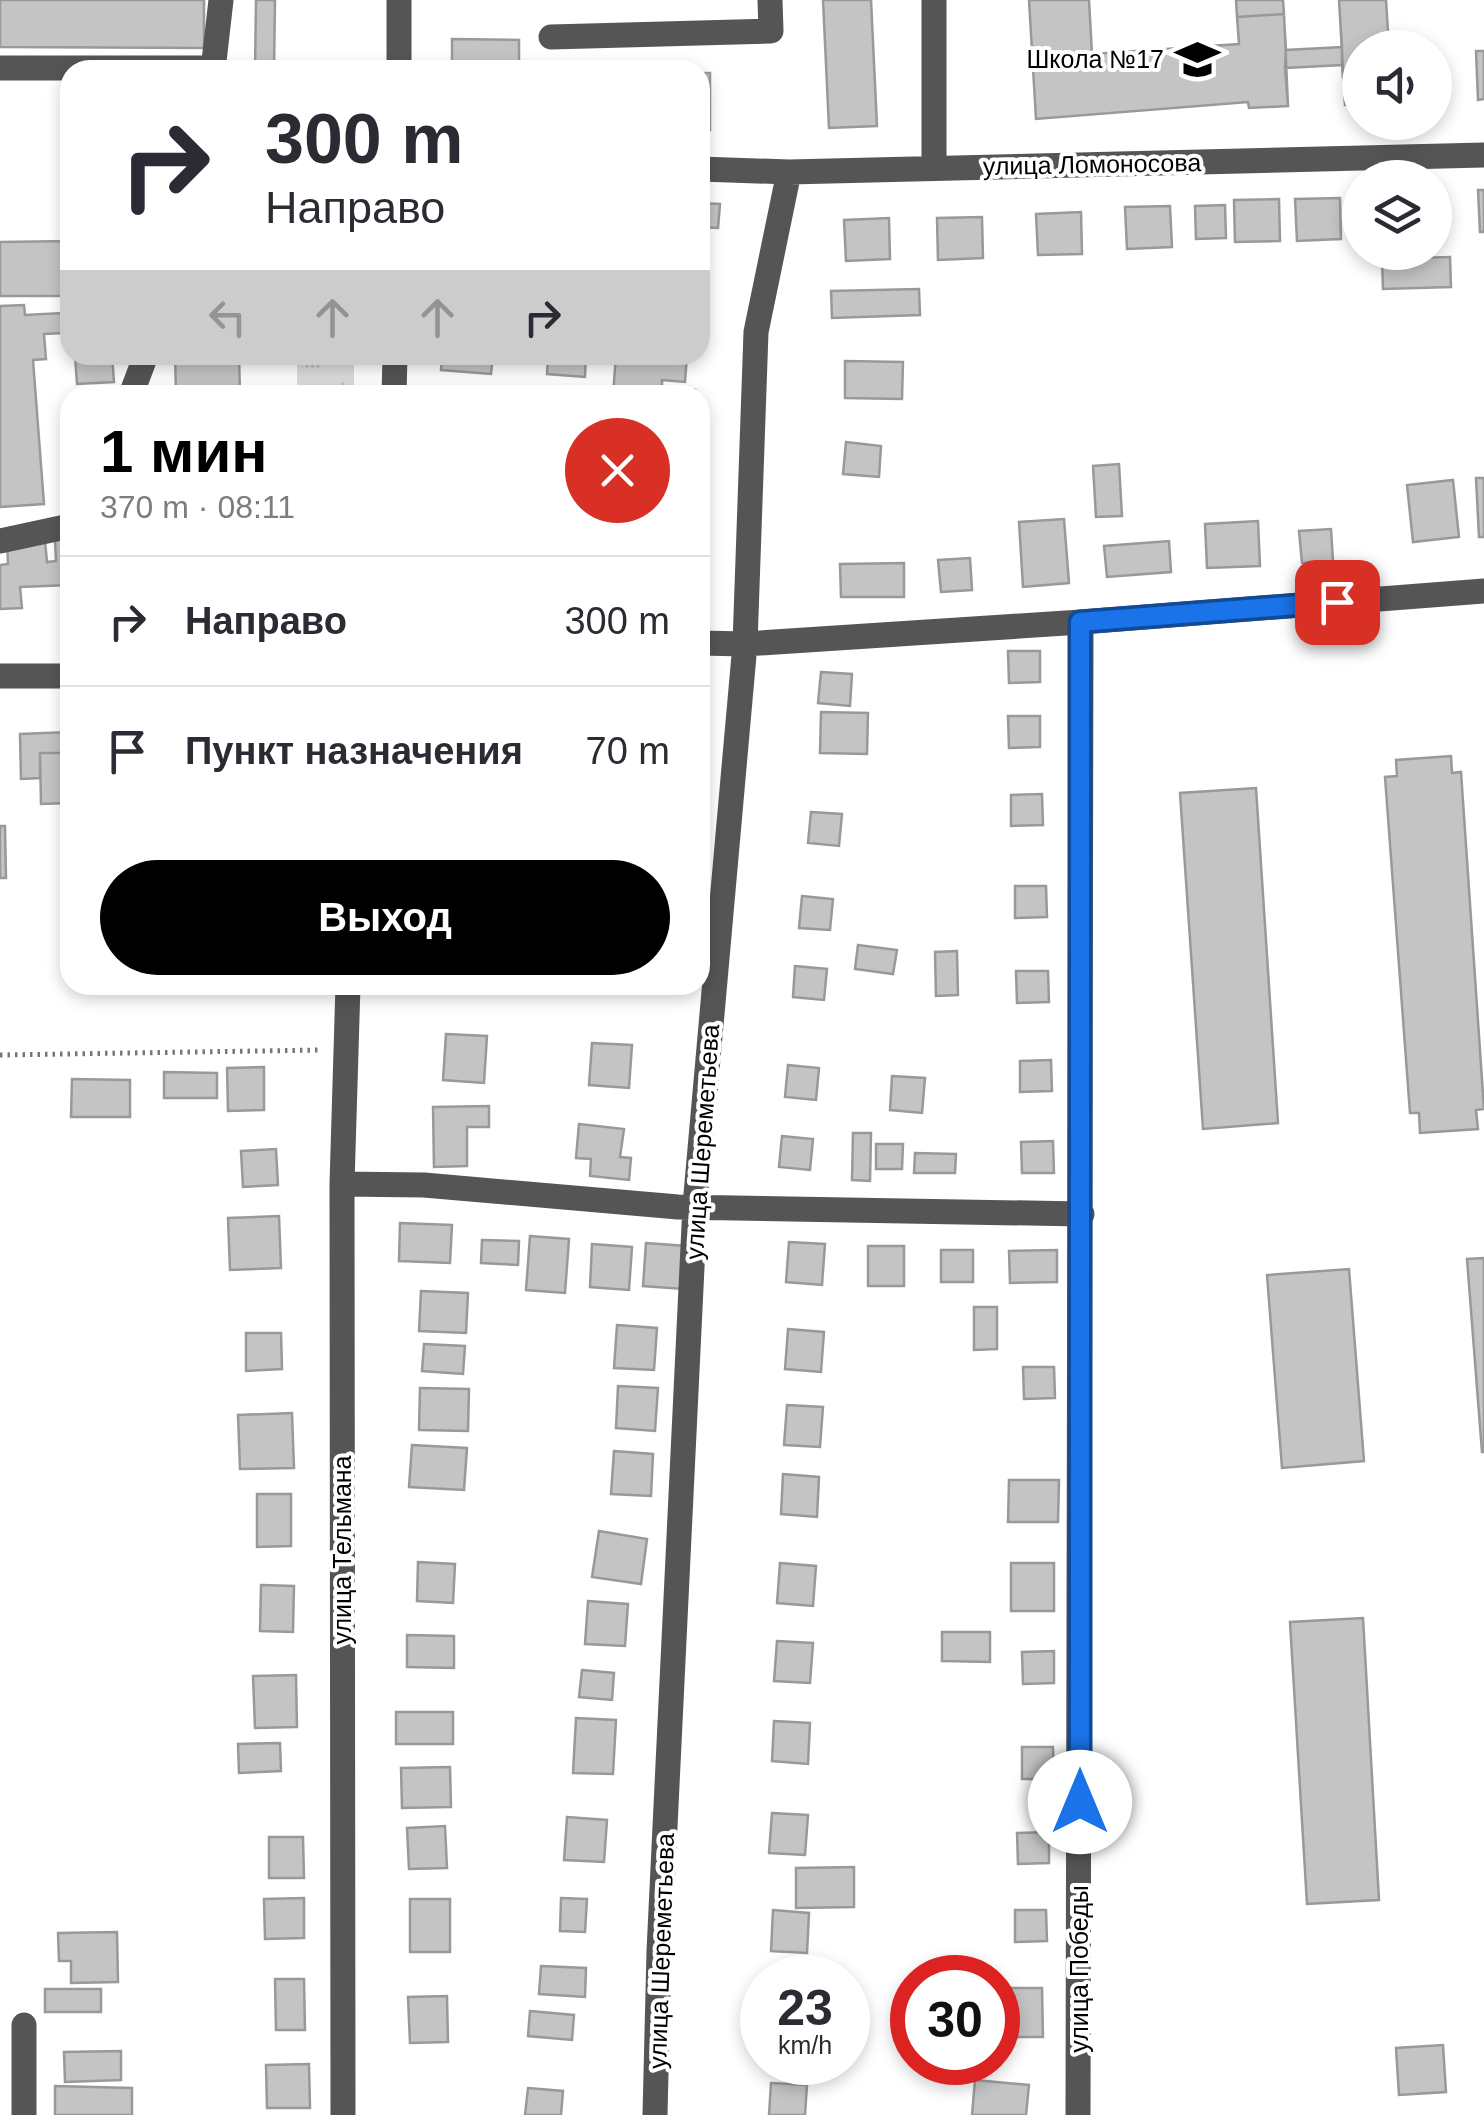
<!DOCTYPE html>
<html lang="ru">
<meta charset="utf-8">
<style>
body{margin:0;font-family:Arial,sans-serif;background:#f2f2f3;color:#2b2b33;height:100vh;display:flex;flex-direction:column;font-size:38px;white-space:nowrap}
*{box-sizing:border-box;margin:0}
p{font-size:32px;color:#7c7c81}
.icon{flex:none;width:55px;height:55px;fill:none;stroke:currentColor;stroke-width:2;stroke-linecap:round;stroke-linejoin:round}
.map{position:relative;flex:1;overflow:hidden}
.side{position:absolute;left:60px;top:385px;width:650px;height:610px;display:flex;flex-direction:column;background:#fff;border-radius:30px;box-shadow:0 5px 15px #0003}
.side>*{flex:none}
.guide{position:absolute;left:60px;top:60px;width:650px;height:305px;border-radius:30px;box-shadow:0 5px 15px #0003;background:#fff;color:#2b2b33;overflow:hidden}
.fabs{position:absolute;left:1342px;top:30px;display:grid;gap:20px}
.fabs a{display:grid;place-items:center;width:110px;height:110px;border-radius:50%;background:#fff;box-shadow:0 5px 15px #0003;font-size:50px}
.speed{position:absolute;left:740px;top:1955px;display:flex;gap:20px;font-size:50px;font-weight:700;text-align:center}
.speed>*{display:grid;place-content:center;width:130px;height:130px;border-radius:50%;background:#fff;box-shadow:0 5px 15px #0003;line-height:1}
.speed small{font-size:25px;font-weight:400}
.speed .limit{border:15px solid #d22;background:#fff;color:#111}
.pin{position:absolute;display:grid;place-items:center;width:85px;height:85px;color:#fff;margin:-42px;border-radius:20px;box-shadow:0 5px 15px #0006}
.me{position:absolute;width:110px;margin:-55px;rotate:0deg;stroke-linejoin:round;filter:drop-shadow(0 0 8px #0008)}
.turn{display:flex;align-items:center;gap:35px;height:210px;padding:0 40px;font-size:45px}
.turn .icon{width:130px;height:130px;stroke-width:2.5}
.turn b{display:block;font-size:70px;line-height:85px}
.lanes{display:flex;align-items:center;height:95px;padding:0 40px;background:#0003;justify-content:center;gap:50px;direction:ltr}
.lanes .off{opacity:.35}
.round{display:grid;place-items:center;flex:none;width:105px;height:105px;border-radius:52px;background:#f2f2f3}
.headline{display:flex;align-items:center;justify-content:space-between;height:170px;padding:0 40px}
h1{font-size:60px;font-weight:700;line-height:75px;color:#000}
.action{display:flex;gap:20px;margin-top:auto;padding:20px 40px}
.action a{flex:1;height:115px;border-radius:60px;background:#000;color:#fff;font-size:40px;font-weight:700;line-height:115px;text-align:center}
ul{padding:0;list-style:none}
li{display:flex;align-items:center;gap:30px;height:130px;padding:0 40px;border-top:2px solid #e1e1e2}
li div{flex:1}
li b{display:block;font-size:38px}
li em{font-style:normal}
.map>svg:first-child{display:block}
.grass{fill:url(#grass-tufts)}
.building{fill:#c4c4c4;stroke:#999;stroke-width:2.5}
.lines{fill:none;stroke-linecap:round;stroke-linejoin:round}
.path{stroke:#777;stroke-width:5;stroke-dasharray:2.5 5;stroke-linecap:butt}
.minor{stroke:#555;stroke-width:25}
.route-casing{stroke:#114b97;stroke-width:25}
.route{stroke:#1a73e8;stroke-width:18}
.labels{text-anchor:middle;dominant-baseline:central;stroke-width:8;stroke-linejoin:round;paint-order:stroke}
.poi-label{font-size:25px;fill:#000;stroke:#fff;text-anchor:end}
.street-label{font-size:25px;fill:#000;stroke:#fff}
</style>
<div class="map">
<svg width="1484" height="2115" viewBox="0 0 1484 2115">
<defs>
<pattern id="grass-tufts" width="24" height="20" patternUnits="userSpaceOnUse" patternTransform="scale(2.5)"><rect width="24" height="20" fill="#dcdcdc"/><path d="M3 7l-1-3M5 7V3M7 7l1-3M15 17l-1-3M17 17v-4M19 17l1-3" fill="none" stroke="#bbb"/></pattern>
</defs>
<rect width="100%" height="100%" fill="#fff"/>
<path class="grass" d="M297,355h57v40h-57z"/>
<path class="building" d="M0,0h204v48l-204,-1z
M256,0h19l-1,70h-19z
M823,0h48l6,126 -48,2z
M1029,0h60l3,54 147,-10 -3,-44h47l3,50 56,-3 -3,-47h47l3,48h-29v56l-15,1 -3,-40 -57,3 3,38 -39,2 -1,-6 -212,17z
M1029,0h60l3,54 147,-10 -2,-27 47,-3 4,92 -39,2 -1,-6 -212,17z
M1236,0h47l1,14 -47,3z
M1339,0h47l3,48h-29v56l-15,1z
M452,39l67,1v30h-67z
M1342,47v18l-57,3 1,-18z
M1476,51h8v48l-6,1z
M700,73h10v57h-10z
M1478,190h6v42h-4z
M1340,198l1,41 -44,2 -2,-42z
M1279,199l1,42 -45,1 -1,-42z
M700,203l20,1 -2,24 -18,-1z
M1225,205l1,33 -30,1 -1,-33z
M1170,206l2,41 -45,2 -2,-42z
M1081,212l1,42 -44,1 -2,-41z
M982,217l1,41 -45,2 -1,-42z
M889,218l1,41 -44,2 -2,-41z
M70,241v55h-70v-54z
M1450,257l1,30 -68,2 -1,-30z
M919,289l1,26 -88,3 -1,-27z
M24,305l1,10 37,-2 1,20 -19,1 2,25 -13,1 11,144 -44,3v-201z
M75,355h37l2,27 -37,2z
M175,355h64l1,39 -64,1z
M442,355h51l-2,19 -50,-4z
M548,355h38l-1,22 -38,-3z
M616,355h71l-2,27 -23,-2v8l33,2 -1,5h-81z
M845,361l58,1 -1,37 -57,-1z
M846,442l35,4 -2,31 -36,-3z
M63,443h7v43h-5z
M1119,464l3,52 -26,1 -3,-51z
M1476,478h8v59h-5z
M1453,480l6,57 -46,5 -6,-57z
M1064,519l5,64 -46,4 -4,-65z
M1258,521l2,45 -53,2 -2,-44z
M1331,529l2,32 -31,2 -3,-32z
M70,539v46l-50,2 2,21 -22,1v-44l8,-1 -1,-21 38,-2 2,21 9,-1 -1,-21z
M1169,541l2,31 -64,5 -3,-31z
M970,558l2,32 -31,2 -3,-32z
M904,563v34h-63l-1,-33z
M1008,651h32v31l-31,1z
M821,672l31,2 -2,32 -32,-3z
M821,712l47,1 -1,41 -47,-1z
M1008,716h32v31l-31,1z
M70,732v21h-30v25l-19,1 -1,-45z
M40,753h30v50l-29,1z
M1451,756l1,17 9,-1 23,337 -8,1 2,19 -58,4 -1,-20h-9l-25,-336 12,-1 -1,-16z
M1256,788l22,335 -75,6 -23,-336z
M1042,794l1,31 -32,1v-31z
M811,812l31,2 -3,32 -31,-3z
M0,826h5l1,52h-6z
M1015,886h31l1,31 -32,1z
M802,896l31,3 -3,31 -31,-2z
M858,945l39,5 -4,24 -38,-5z
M957,951l1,44 -22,1 -1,-44z
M795,966l32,3 -3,31 -31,-3z
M1016,971h32l1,31 -32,1z
M593,985h39v6l-40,-3z
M446,1034l41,2 -3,47 -41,-3z
M592,1043l40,2 -3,43 -40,-3z
M1051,1060l1,31 -32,1v-31z
M788,1065l31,3 -3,32 -31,-3z
M264,1067v43l-36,1 -1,-43z
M164,1072l53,1v25h-53z
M892,1076l33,2 -3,35 -32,-3z
M72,1079l58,1v37h-59z
M489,1106v21h-22v39l-33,1 -1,-60z
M579,1124l45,5 -4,28 11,1 -2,22 -39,-4 1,-17 -15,-1z
M853,1133h18l-1,48 -18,-1z
M782,1136l31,3 -3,31 -31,-3z
M1053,1141l1,32h-32l-1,-31z
M876,1144h27l-1,25h-26z
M276,1149l2,36 -35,2 -2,-36z
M915,1153l41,1 -1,19h-41z
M279,1216l2,52 -51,2 -2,-52z
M400,1223l52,2 -2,38 -51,-2z
M530,1236l39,3 -4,54 -39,-3z
M482,1240l37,1 -1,24 -37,-2z
M789,1242l36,2 -3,41 -36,-3z
M646,1243l40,3 -3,43 -40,-3z
M592,1244l40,3 -3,43 -39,-3z
M868,1246h36v40h-36z
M941,1250h32v32h-32z
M1057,1250v32l-47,1 -1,-32z
M1484,1258v194h-2l-15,-193z
M1349,1269l15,192 -82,7 -15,-193z
M421,1291l47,2 -2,40 -47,-2z
M974,1307h23v42l-23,1z
M617,1325l40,3 -3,42 -40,-2z
M788,1329l36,3 -3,40 -36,-3z
M246,1333h35l1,36 -36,2z
M424,1344l41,2 -2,28 -41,-3z
M1023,1367h31l1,31 -31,1z
M618,1386l40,2 -3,43 -39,-3z
M420,1388l49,1 -1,42 -49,-1z
M787,1405l36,2 -3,40 -36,-2z
M292,1413l2,55 -54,1 -2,-54z
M412,1445l55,3 -3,42 -55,-3z
M614,1451l39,3 -2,42 -40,-2z
M783,1474l36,3 -2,40 -36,-3z
M1009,1480h50l-1,42h-50z
M257,1494h34v52l-34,1z
M599,1531l48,8 -6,45 -49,-7z
M418,1562l37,2 -2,39 -36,-2z
M780,1563l36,3 -3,40 -36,-3z
M1011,1563h43v48h-43z
M261,1585l33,1 -1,46 -33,-1z
M588,1601l40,3 -3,42 -40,-2z
M1363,1618l16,282 -72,4 -17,-282z
M942,1632h48v30l-48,-1z
M407,1635l47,1v32l-47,-1z
M777,1641l36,2 -3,40 -36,-2z
M1054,1651v32l-31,1 -1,-32z
M582,1670l32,3 -2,27 -33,-3z
M296,1675l1,52 -42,1 -2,-52z
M396,1712h57v32h-57z
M576,1718l40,2 -3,54 -40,-1z
M774,1721l36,2 -2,41 -36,-3z
M280,1743l1,28 -42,2 -1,-29z
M1022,1747h31l1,32h-32z
M450,1767l1,40 -49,1 -1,-40z
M772,1813l36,2 -3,40 -36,-2z
M567,1817l40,3 -3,42 -40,-2z
M445,1826l2,42 -38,1 -2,-41z
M1049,1832v31l-31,1 -1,-31z
M269,1837h34l1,41h-35z
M854,1867v40l-58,1v-40z
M304,1898v40l-39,1 -1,-40z
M561,1898l26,1 -2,33 -25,-1z
M410,1899h40v53h-40z
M773,1910l36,3 -2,40 -36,-2z
M1015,1910h31l1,31 -32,1z
M117,1932l1,50 -47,1v-22h-12l-1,-28z
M541,1966l45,2 -1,29 -46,-3z
M275,1979h29l1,51h-29z
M1011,1988h31l1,49h-31z
M45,1989h56v23h-56z
M447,1996l1,46 -38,1 -2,-46z
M530,2011l44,4 -2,25 -44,-4z
M1443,2045l3,47 -47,3 -3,-47z
M121,2051v29l-56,2 -1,-30z
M309,2064l1,44h-43l-1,-43z
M975,2080l54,5 -3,30h-54z
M771,2083l36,2 -2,30h-36z
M55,2086l77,2v27h-77z
M528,2088l35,3 -2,24h-36z"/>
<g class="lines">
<path class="path" d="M0,1055l322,-5"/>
<path class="minor" d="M934,0v167
M551,37l220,-6 -1,-31
M0,68h214
M213,70l8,-70
M399,70v-70
M700,169l89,3 695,-17
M131,395l15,-40
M394,395l1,-40
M0,541l70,-15
M700,643l45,1 336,-22 403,-31
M0,676h70
M342,1184l82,1 254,22 404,7
M24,2025v90
M343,2115l-1,-931 6,-199
M655,2115l4,-164 36,-746 50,-561 11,-312 33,-160
M1078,2115l3,-1493"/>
</g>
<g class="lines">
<defs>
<path id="route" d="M1080,1802v-1180l257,-20"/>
</defs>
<use href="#route" class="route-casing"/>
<use href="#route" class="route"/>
</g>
<defs>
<symbol id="school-bare" viewBox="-9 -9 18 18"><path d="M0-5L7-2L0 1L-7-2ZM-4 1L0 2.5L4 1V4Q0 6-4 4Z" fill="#000" stroke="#fff" stroke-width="2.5" paint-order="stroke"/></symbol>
</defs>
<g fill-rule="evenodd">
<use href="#school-bare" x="1166" y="28" width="63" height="63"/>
</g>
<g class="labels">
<g class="poi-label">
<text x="1164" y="59">Школа №17</text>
</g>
<g class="street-label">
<text transform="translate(1092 164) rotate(-1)">улица Ломоносова</text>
<text transform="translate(702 1142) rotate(-86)">улица Шереметьева</text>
<text transform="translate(342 1550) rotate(-90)">улица Тельмана</text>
<text transform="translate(661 1951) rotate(-88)">улица Шереметьева</text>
<text transform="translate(1079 1969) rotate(-90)">улица Победы</text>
</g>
</g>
</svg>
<div class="fabs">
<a><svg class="icon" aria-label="sound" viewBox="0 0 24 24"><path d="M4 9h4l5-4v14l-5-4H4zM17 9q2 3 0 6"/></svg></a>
<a><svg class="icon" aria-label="layers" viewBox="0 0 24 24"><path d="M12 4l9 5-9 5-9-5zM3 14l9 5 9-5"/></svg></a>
</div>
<div class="speed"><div>23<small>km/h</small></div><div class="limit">30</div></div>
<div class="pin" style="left:1337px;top:602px;background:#d93025"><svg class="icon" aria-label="arrive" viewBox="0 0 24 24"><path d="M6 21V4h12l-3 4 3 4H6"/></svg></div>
<svg class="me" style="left:1080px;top:1802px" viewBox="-20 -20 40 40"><circle r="19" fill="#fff"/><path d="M0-13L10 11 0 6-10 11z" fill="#1a73e8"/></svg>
<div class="guide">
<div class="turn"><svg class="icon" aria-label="right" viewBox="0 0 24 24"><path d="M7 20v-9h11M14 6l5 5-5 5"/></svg><div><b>300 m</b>Направо</div></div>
<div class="lanes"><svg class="icon off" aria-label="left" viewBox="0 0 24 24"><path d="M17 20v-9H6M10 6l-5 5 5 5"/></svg><svg class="icon off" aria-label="ahead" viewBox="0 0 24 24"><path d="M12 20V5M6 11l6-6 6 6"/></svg><svg class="icon off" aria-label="ahead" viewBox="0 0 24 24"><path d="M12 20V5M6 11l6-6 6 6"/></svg><svg class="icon" aria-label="right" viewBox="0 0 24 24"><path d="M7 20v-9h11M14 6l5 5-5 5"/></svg></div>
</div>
<section class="side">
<div class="headline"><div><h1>1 мин</h1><p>370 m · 08:11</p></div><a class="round" style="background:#d93025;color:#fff"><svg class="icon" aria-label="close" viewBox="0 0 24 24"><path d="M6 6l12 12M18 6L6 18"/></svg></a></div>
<ul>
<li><svg class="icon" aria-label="right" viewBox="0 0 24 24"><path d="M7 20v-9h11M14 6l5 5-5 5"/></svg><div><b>Направо</b></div><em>300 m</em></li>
<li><svg class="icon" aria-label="arrive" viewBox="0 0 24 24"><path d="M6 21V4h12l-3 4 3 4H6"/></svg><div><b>Пункт назначения</b></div><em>70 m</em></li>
</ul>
<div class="action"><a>Выход</a></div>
</section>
</div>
